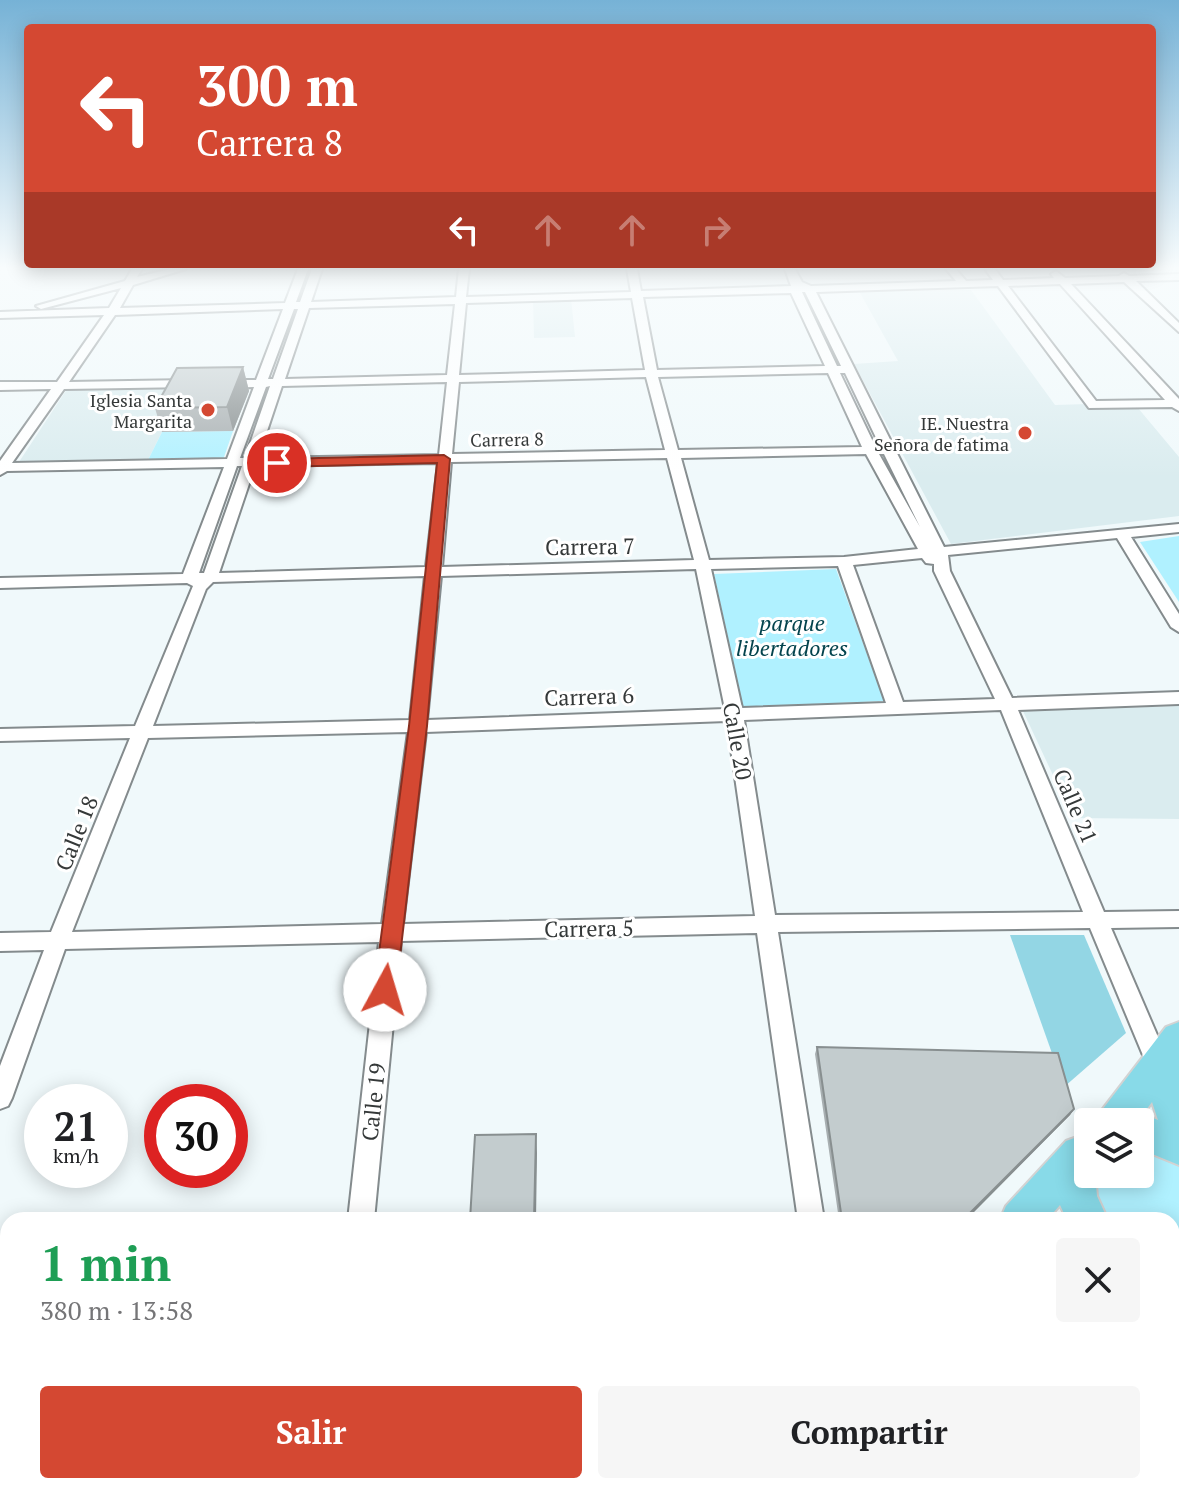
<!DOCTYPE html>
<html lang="es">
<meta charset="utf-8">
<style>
body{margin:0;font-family:"PT Serif",serif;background:#f6f6f6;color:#202124;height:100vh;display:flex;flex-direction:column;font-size:30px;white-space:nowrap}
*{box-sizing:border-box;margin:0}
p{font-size:26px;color:#757577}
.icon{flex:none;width:44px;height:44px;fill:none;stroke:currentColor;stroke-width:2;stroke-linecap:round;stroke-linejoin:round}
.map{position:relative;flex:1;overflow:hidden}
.details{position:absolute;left:0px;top:1212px;width:1180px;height:282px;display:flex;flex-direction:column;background:#fff;border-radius:24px 24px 0 0;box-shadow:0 4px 20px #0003}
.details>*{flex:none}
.banner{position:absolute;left:24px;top:24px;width:1132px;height:244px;border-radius:8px;box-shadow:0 4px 20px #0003;background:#d44832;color:#fff;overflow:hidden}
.fabs{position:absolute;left:1074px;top:1108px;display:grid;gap:16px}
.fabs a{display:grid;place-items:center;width:80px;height:80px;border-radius:8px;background:#fff;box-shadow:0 4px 20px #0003;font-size:40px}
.speed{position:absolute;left:24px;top:1084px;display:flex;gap:16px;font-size:40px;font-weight:700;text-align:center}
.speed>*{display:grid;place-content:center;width:104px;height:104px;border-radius:50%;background:#fff;box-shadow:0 4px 20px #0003;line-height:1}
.speed small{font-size:20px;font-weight:400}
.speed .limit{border:12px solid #d22;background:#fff;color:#111}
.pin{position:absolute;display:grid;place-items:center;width:68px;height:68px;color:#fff;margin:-34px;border:4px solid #fff;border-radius:50%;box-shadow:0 2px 8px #0007}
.me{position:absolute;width:88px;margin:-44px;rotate:6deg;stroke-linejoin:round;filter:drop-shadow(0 0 6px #0008)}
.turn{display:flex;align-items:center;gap:28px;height:168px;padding:0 40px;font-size:36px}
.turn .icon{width:104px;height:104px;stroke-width:2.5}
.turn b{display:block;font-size:56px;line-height:68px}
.lanes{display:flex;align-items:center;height:76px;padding:0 40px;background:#0003;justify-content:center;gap:40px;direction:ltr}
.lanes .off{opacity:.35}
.round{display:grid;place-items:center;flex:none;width:84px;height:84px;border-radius:8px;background:#f6f6f6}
.headline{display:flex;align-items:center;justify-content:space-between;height:136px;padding:0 40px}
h1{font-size:48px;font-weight:700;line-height:60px;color:#1e9e55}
.cta{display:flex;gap:16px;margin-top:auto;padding:16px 40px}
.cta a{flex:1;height:92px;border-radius:8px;background:#d44832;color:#fff;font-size:32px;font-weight:700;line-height:92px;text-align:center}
.cta a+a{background:#f6f6f6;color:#202124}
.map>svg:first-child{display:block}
.built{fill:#daecef}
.green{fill:#b0f1ff}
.forest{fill:#93d6e4}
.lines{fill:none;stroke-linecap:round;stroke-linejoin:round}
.street-casing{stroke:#848b8d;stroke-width:4}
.primary-casing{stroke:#d3d3d3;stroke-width:4}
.street{fill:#fff;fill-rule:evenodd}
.primary{fill:#88dae8;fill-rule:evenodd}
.wall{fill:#a8afb1}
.shaded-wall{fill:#888f90}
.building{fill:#c3ccce;stroke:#888f90;stroke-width:2}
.route{fill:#d44832;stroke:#8a2f20;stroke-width:2}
.poi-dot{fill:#d44832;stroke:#fff;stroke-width:3}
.labels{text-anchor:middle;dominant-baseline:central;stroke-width:6;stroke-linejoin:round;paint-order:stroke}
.far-poi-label{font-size:18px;fill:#353939;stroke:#fff;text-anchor:end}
.far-street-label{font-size:18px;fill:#353939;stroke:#fff}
.street-label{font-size:22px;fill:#353939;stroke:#fff}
.park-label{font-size:22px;font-style:italic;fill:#03434d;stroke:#fff}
</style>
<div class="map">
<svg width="1179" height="1493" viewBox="0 0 1179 1493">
<rect width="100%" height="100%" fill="#f0f9fb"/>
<path class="built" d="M971,290l84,115 32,-1 6,6 45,-2 41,49v59l-228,28 -97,-180 44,-3 -39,-70z
M571,298l4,39 -41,1 -1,-39z
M184,388l-36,72 -129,2 48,-73z
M1179,706v113l-106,-1 -50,-107z"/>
<path class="green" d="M233,431l-10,29h-75l14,-28z
M1179,536v66l-39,-60z
M836,569l48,132 -141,6 -29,-133z
M1140,1136l39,18v100h-7v-34h-69l-17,-26 2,-20h52z"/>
<path class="forest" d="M1010,935h74l42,98 -62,54z"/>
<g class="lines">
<defs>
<path id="street" d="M132,269h10l-5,8 33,-8h16l-53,16 -13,23 165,-5 13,-34h10l-12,33h4l12,-33h10l-11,33 145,-5 3,-28h10l-3,28 165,-5 -4,-23h10l4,22 150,-5 -6,-17h10l7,13 9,4 145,-5 -10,-12h10l10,12 27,-1 -8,-11h10l8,11 51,-2 -3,-4 5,-3 9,7 54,-2 5,-3 5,3 50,-2v6l-43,1 43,42v9l-55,-50 -53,2 108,115v12l-7,-4 -83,1 -91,-122 -182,6 128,255 235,-23v8l-48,5 48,77v18l-8,-5 -54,-89 -169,17 2,16 62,127 167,-6v12l-161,6 86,202 75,-1v16l-68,1 59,137 -4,7 -8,3 -8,-3 -60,-144 -312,4 46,288h-26l-41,-287 -356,8 -27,279h-26l31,-278 -314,7 -53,149 -4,8 -8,3v-43l44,-116 -44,1v-18l51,-1 79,-194 -130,3v-12l135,-3 58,-140 -6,-3 -187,5v-10l183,-4 41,-107 -217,4 -7,4v-14l51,-72 -51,1v-8h57l47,-67 -104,3v-6l109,-4 12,-20 -80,21 -5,-3 89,-25zM1060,284l105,116 -69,1 -88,-115zM802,292h3l36,74h-4zM791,293l34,73 -168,4 -14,-73zM632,298l13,72 -186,5 7,-72zM455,304l-8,71 -162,4 24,-71zM283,309l-27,71h-33l-6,4 6,4 31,-1 -27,72 -215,4 52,-74 129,-2v-6l-4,-1 -120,2 46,-67zM294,309h4l-25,70h-5zM828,373l34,74 -184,3 -20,-73zM840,373h5l35,73h-5zM646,377l19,73 -213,4 7,-72zM447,382l-8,73 -181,3 24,-72zM270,386l-25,72h-5l26,-71zM866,454l52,95 -74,8 -135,3 -28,-102zM879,454h5l36,73zM667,458l27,102 -252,7 9,-105zM438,463l-12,104 -207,6 36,-107zM237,466h5l-38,107h-5zM922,558l4,5 8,1v7l61,128 -92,3 -50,-137zM838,566l48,137 -144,5 -31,-139zM696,569l29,140 -298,11 14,-144zM425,576l-15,144 -257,6 53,-137 7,-7zM1001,710l82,202 -308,3 -31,-195zM727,721l28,195 -352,8 23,-192zM408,732l-26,192 -310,8 76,-194z
M318,1486h30v7h-30z
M841,1486h30l1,7h-30z"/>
<path id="primary" d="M1179,1022v143l-39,-16v-27h-44l6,-12 64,-83zM1152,1102l6,18 -15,-6z
M1080,1136l8,3v35h7l2,22 11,24h-41l-7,-15 -13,15h-47l6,-14 60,-65z
M1172,1254h7v42h-7z
M8,1318v44l-8,1v-44z"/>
</defs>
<use href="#street" class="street-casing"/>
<use href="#primary" class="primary-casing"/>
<use href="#street" class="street"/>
<use href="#primary" class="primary"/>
</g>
<path class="wall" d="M243,367l6,24 -16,40 -71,1 -7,-24z
M817,1047l257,62 -4,6 -104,105h-127l-24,-166z
M1179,1422v67l-18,4h-26l-3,-7h40v-62z"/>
<path class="shaded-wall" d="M243,367l6,24 -16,40 -6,-24z
M1074,1109l-4,6 -104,105h-3z
M536,1134l1,19 -1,67h-2z"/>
<path class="building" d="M243,367l-16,40 -72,1 22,-40z
M817,1047l241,6 16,56 -111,111h-121z
M536,1134l-2,86h-64l5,-85z
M1179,1422v61l-7,2v-61z
M689,1486h53v7h-53z
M1147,1486h18l-17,3z"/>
<linearGradient id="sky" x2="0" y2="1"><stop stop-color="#76b2d6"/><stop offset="0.56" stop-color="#f8fcfd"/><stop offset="1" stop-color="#f8fcfd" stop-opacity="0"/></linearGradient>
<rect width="1179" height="478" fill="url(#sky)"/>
<path class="route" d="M444,455l6,4 -23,267 -31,264 -3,6h-16l-3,-6 35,-264 28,-263 -160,4 -7,-4 7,-4z"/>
<g class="poi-dot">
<circle cx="208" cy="410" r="8"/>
<circle cx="1025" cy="433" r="8"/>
</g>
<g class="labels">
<g class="far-poi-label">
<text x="192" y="400">Iglesia Santa<tspan x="192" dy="21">Margarita</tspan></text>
<text x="1009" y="423">IE. Nuestra<tspan x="1009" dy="21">Señora de fatima</tspan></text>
</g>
<g class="far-street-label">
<text transform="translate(507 439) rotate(-1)">Carrera 8</text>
</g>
<g class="street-label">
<text transform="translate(590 546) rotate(-1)">Carrera 7</text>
<text transform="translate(589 696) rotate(-2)">Carrera 6</text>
<text transform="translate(738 741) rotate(80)">Calle 20</text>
<text transform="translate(1076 806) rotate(67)">Calle 21</text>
<text transform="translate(76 833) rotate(-68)">Calle 18</text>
<text transform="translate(589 928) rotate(-1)">Carrera 5</text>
<text transform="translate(373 1102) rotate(-84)">Calle 19</text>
</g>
<g class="park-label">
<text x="792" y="622">parque<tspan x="792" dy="25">libertadores</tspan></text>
</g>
</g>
</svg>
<div class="fabs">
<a><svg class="icon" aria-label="layers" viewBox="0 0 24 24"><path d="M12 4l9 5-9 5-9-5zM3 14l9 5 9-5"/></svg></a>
</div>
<div class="speed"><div>21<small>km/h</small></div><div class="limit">30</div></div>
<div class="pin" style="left:277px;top:463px;background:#d93025"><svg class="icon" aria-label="arrive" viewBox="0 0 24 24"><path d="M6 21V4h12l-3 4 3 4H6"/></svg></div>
<svg class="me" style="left:385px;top:990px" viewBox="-20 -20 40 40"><circle r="19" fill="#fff"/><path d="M0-13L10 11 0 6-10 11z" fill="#d44832"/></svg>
<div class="banner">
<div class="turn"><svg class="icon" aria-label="left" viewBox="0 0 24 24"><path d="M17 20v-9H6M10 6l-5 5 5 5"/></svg><div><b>300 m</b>Carrera 8</div></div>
<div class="lanes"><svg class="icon" aria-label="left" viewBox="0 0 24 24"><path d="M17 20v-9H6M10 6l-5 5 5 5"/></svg><svg class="icon off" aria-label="ahead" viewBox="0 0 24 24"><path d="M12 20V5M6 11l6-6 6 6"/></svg><svg class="icon off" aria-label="ahead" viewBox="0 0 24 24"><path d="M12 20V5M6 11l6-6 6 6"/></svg><svg class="icon off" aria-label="right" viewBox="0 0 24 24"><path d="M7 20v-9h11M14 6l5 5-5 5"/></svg></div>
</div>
<section class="details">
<div class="headline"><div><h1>1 min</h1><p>380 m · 13:58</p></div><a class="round"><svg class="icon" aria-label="close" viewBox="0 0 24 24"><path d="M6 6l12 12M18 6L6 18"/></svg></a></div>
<div class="cta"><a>Salir</a><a>Compartir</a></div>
</section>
</div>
